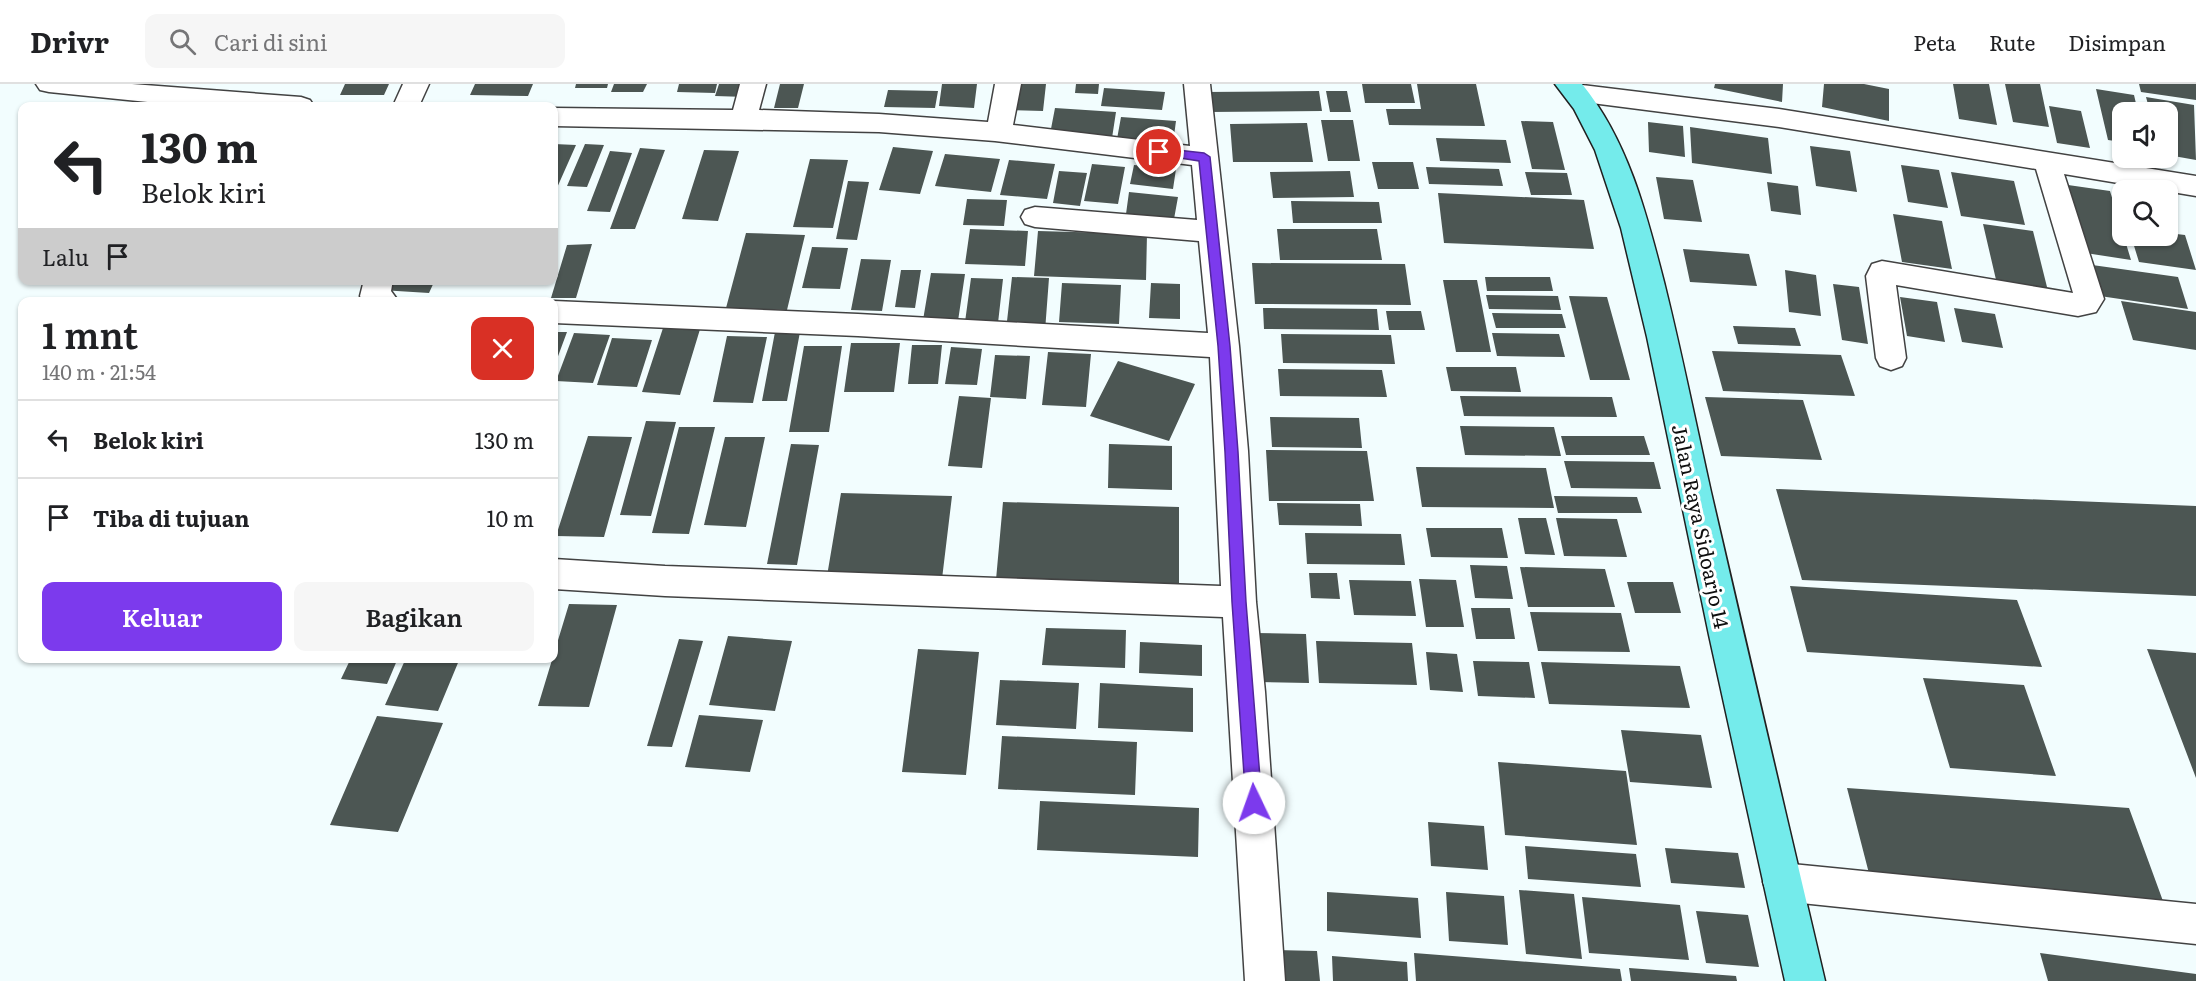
<!DOCTYPE html>
<html lang="id">
<meta charset="utf-8">
<style>
body{margin:0;font-family:Literata,serif;background:#f6f6f6;color:#202124;height:100vh;display:flex;flex-direction:column;font-size:22px;white-space:nowrap}
*{box-sizing:border-box;margin:0}
p{font-size:20px;color:#757577}
.icon{flex:none;width:33px;height:33px;fill:none;stroke:currentColor;stroke-width:2;stroke-linecap:round;stroke-linejoin:round}
.map{position:relative;flex:1;overflow:hidden}
.panel{position:absolute;left:18px;top:213px;width:540px;height:366px;display:flex;flex-direction:column;background:#fff;border-radius:12px;box-shadow:0 2px 4px #0004}
.panel>*{flex:none}
.hud{position:absolute;left:18px;top:18px;width:540px;height:183px;border-radius:12px;box-shadow:0 2px 4px #0004;background:#fff;color:#202124;overflow:hidden}
.controls{position:absolute;left:2112px;top:18px;display:grid;gap:12px}
.controls a{display:grid;place-items:center;width:66px;height:66px;border-radius:12px;background:#fff;box-shadow:0 2px 4px #0004;font-size:30px}
.pin{position:absolute;display:grid;place-items:center;width:51px;height:51px;color:#fff;margin:-26px;border:3px solid #fff;border-radius:50%;box-shadow:0 2px 6px #0007}
.me{position:absolute;width:66px;margin:-33px;rotate:357deg;stroke-linejoin:round;filter:drop-shadow(0 0 4px #0008)}
.turn{display:flex;align-items:center;gap:21px;height:126px;padding:0 24px;font-size:27px}
.turn .icon{width:78px;height:78px;stroke-width:2.5}
.turn b{display:block;font-size:42px;line-height:51px}
.then{display:flex;align-items:center;height:57px;padding:0 24px;background:#0003;gap:12px;font-size:22px}
.round{display:grid;place-items:center;flex:none;width:63px;height:63px;border-radius:12px;background:#f6f6f6}
.overview{display:flex;align-items:center;justify-content:space-between;height:102px;padding:0 24px}
h1{font-size:36px;font-weight:600;line-height:45px}
.cta{display:flex;gap:12px;margin-top:auto;padding:12px 24px}
.cta a{flex:1;height:69px;border-radius:12px;background:#7c3aed;color:#fff;font-size:24px;font-weight:600;line-height:69px;text-align:center}
.cta a+a{background:#f6f6f6;color:#202124}
ul{padding:0;list-style:none}
li{display:flex;align-items:center;gap:18px;height:78px;padding:0 24px;border-top:2px solid #e0e0e0}
li div{flex:1}
li b{display:block;font-size:22px}
li em{font-style:normal}
header{display:flex;align-items:center;gap:36px;box-sizing:border-box;height:84px;padding:0 30px;background:#fff;border-bottom:2px solid #e0e0e0}
header strong{font-size:28px}
nav{display:flex;gap:33px;margin-inline-start:auto;font-size:21px}
.search{width:420px;height:54px;background:#f6f6f6;display:flex;align-items:center;gap:15px;box-sizing:border-box;padding:0 21px;border-radius:12px;color:#757577;font-size:22px}
.map>svg:first-child{display:block}
.building{fill:#4c5653}
.lines{fill:none;stroke-linecap:round;stroke-linejoin:round}
.minor-casing{stroke:#424242;stroke-width:3}
.major-casing{stroke:#202020;stroke-width:3}
.minor{fill:#fff;fill-rule:evenodd}
.major{fill:#74ebeb;fill-rule:evenodd}
.route{fill:#7c3aed;stroke:#51269a;stroke-width:1.5}
.labels{text-anchor:middle;dominant-baseline:central;stroke-width:6;stroke-linejoin:round;paint-order:stroke}
.street-label{font-size:20px;fill:#0f0f0f;stroke:#fff}
</style>
<header>
<strong>Drivr</strong>
<div class="search"><svg class="icon" aria-label="search" viewBox="0 0 24 24"><circle cx="10" cy="10" r="6"/><path d="M15 15l6 6"/></svg>Cari di sini</div>
<nav><a>Peta</a><a>Rute</a><a>Disimpan</a></nav>
</header>
<div class="map">
<svg width="2196" height="897" viewBox="0 0 2196 897">
<rect width="100%" height="100%" fill="#f2fdfe"/>
<path class="building" d="M345,0h44l-5,11h-44z
M475,0h58l-5,12 -58,-1z
M576,0h32l-1,4h-32z
M614,0h33l-4,8h-32z
M679,0h38l-2,9 -38,-1z
M719,0h31l-4,13 -31,-1z
M780,0h24l-6,24h-24z
M942,0h35l-3,24 -35,-2z
M1015,0h31l-3,27 -32,-1z
M1076,0h23l-1,10 -23,-1z
M1362,0h49l4,19h-50z
M1417,0h59l9,42 -96,-1 -3,-16h35z
M1715,0h68l-1,18 -68,-14z
M1824,0h40l25,5v32l-67,-14z
M1953,0h36l8,41 -38,-6z
M2005,0h35l9,43 -36,-5z
M2139,0h57v16l-55,-8z
M1104,4l61,4 -3,18 -61,-4z
M2096,5l38,6 4,17h-16v30l-14,-2z
M888,6l50,1 -3,17 -51,-1z
M1319,7l3,20 -115,1 -2,-20z
M1326,7h21l4,21h-21z
M2146,13l48,8 2,55 -28,-5v-43h-18z
M2049,22l32,5 9,37 -33,-5z
M1055,24l61,4 -4,26 -62,-4z
M1121,33l55,4 -3,22 -56,-4z
M1321,36h32l7,41h-32z
M1521,37l32,1 12,48 -33,-1z
M1648,38l35,4 2,31 -36,-5z
M1307,39l6,39h-80l-3,-38z
M1690,43l78,11 4,36 -80,-11z
M1436,54l70,2 5,23 -71,-2z
M554,60l22,1 -20,45h-2z
M585,60l19,1 -17,42 -20,-1z
M1810,62l40,5 7,41 -41,-6z
M893,63l40,4 -13,43 -41,-4z
M640,64l25,2 -30,79h-25z
M704,66l35,1 -21,70 -36,-2z
M610,67l22,2 -22,59 -23,-1z
M945,70l55,5 -9,33 -56,-6z
M810,75l38,1 -15,68 -40,-1z
M1009,76l46,4 -8,35 -47,-4z
M1372,78h41l6,27h-41z
M1092,80l33,3 -7,37 -34,-3z
M1134,81l42,4 -3,20 -43,-5z
M1901,81l38,5 9,38 -40,-6z
M1426,83l73,2 4,17 -74,-2z
M1059,87l28,2 -7,33 -27,-3z
M1350,87l4,26 -81,1 -3,-26z
M1525,88l42,1 5,22h-41z
M1951,88l63,9 11,44 -64,-9z
M1656,93l37,3 9,42 -38,-3z
M848,97l21,1 -12,58 -21,-1z
M1767,98l31,4 3,29 -30,-4z
M2061,100l49,7 21,69 -52,-8z
M1129,108l49,5 -4,22 -48,-5z
M1438,109l146,7 10,49 -150,-6z
M2168,114l9,27 -9,-1z
M967,115l40,1 -3,26 -41,-1z
M1291,117l88,1 3,21h-89z
M1893,130l49,7 10,48 -50,-7z
M1983,140l50,7 15,60 -51,-7z
M970,145l58,2 -3,35 -60,-2z
M1277,145h100l5,31h-102z
M1038,147l109,3 -1,46 -112,-4z
M746,149l59,2 -18,75 -61,-2z
M2168,149l17,2 11,35 -57,-8 -8,-26h37z
M592,160l-16,54h-25l16,-53z
M812,163l36,1 -8,41 -38,-1z
M1683,165l66,5 8,32 -67,-4z
M861,175l30,1 -9,51 -31,-1z
M1252,179l153,1 6,41 -156,-1z
M2085,180l93,13 10,32 -95,-14z
M901,186h20l-6,38 -20,-1z
M1785,186l31,5 5,41 -32,-4z
M931,189l34,1 -7,47 -35,-1z
M1012,193l37,1 -4,53 -39,-1z
M1485,193h65l3,14h-66z
M971,194l32,1 -5,44 -33,-1z
M386,196h49l-6,13 -48,-3z
M1443,196h34l14,72h-35z
M1062,199l59,2 -2,39 -60,-2z
M1151,199l29,1v35l-31,-1z
M1833,200l26,3 9,57 -26,-4z
M1486,211l72,1 3,14 -72,-1z
M1569,212l38,1 23,83h-40z
M1900,213l37,5 8,40 -38,-6z
M2121,217l75,11v38l-63,-10z
M1263,224l114,1 2,21 -115,-1z
M1954,224l41,6 8,34 -41,-6z
M1386,227h35l4,19h-36z
M1492,229l70,1 4,14h-70z
M664,241l37,1 -21,69 -38,-3z
M1733,242l62,2 6,18 -63,-2z
M554,248h13l-13,35z
M775,248h25l-13,69h-25z
M574,249l36,2 -17,48 -37,-2z
M1492,249l67,1 6,23 -68,-1z
M1281,250l110,1 4,29 -112,-1z
M727,252l40,1 -14,66 -40,-1z
M612,254l40,2 -15,47 -40,-2z
M851,259h49l-6,49h-50z
M912,261h30l-4,39h-30z
M804,262h38l-13,86h-40z
M951,263l31,2 -5,36 -32,-1z
M1712,267l129,4 14,41 -132,-5z
M1048,268l43,2 -5,53 -44,-2z
M995,271l35,1 -4,43 -36,-2z
M1118,277l77,23 -26,57 -79,-25z
M1446,283h70l5,25 -70,-1z
M1278,285l104,1 5,27 -107,-1z
M959,312l32,2 -9,70 -34,-2z
M1460,312l152,1 5,20 -153,-1z
M1705,313l98,3 19,60 -101,-4z
M1270,333l89,1 3,30 -90,-1z
M646,337l30,1 -25,94 -31,-1z
M1460,342l94,1 7,29 -96,-1z
M679,343h36l-26,107 -37,-1z
M588,352l44,1 -28,100 -48,-1z
M1561,352h83l6,19h-84z
M725,353h40l-19,90 -42,-2z
M791,360l28,1 -22,120 -30,-1z
M1109,360l63,2v44l-64,-2z
M1266,366l101,1 7,50h-105z
M1564,377l90,1 7,27 -90,-1z
M1416,383l130,1 8,40 -132,-1z
M1776,405l420,17v90l-394,-16z
M841,409l111,3 -10,83 -115,-3z
M1554,412l83,1 5,16h-84z
M1003,418l176,5v90l-184,-6z
M1277,419l83,1 2,22 -83,-1z
M1518,434h28l9,37 -30,-1z
M1556,434l61,1 10,38 -63,-1z
M1426,444h76l6,30 -77,-1z
M1305,449l96,1 4,31 -98,-1z
M1470,481l37,1 6,33 -38,-1z
M1520,483l85,2 10,38h-87z
M1309,489h28l3,26 -29,-1z
M1419,495l37,1 8,47h-38z
M1349,496l62,1 5,35 -62,-1z
M1627,498h46l8,31h-46z
M1790,502l227,14 25,67 -235,-15z
M569,520l48,1 -28,102 -51,-1z
M1471,524h39l5,31h-39z
M1530,528l91,1 9,39 -92,-1z
M1046,544l80,2 -1,38 -83,-3z
M1255,549l51,1 3,49 -52,-1z
M728,552l64,5 -17,70 -66,-6z
M679,555l24,2 -31,106 -25,-1z
M1316,557l96,2 5,42 -98,-2z
M1140,558l62,3v31l-63,-3z
M918,565l61,3 -13,123 -64,-3z
M2147,565l49,4v125z
M1426,568l31,2 6,38 -33,-2z
M351,574h47l-11,26 -46,-5z
M406,574h54l-22,53 -53,-6z
M1473,577l56,1 6,36 -57,-2z
M1541,578l139,4 10,42 -141,-4z
M1923,594l101,7 32,91 -106,-8z
M1000,596l79,3 -3,46 -80,-4z
M1100,599l93,5v44l-95,-4z
M699,631l64,5 -13,52 -65,-5z
M377,632l66,7 -45,109 -68,-7z
M1621,646l80,5 11,53 -82,-6z
M1002,652l135,6 -2,53 -137,-6z
M1498,678l128,9 11,74 -132,-10z
M1847,704l282,20 38,104 -294,-23z
M1040,717l159,7 -1,49 -161,-7z
M1428,738l56,4 4,44 -57,-4z
M1525,762l111,8 5,33 -113,-8z
M1665,764l73,5 7,35 -74,-5z
M1519,806l55,4 8,65 -56,-5z
M1327,808l91,6 3,40 -94,-7z
M1446,808l58,4 4,49 -59,-4z
M1582,813l98,8 9,55 -100,-7z
M1696,827l52,4 11,52 -53,-4z
M1276,866l41,1 3,30h-42z
M1414,869l206,16 2,12h-206z
M2040,869l156,21v7h-148z
M1332,872l75,6 1,19h-75z
M1629,884l107,8 1,5h-106z"/>
<g class="lines">
<defs>
<path id="minor" d="M36,0h96l169,13 9,3 4,6h-127l-138,-14 -9,-2z
M403,0h26l-10,22h-26z
M740,0h26l-7,26 120,4 109,8 7,-38h26l-8,41 177,21 -6,-62h26l29,262 9,105 8,151 9,90 20,289h-40l-22,-364 -558,-21 -111,-7v-30l111,7 556,20 -11,-229 -352,-21 -304,-13 -2,-21 2,-1 304,13 350,19 -9,-92 -164,-14 -10,-3 -4,-7 4,-7 10,-3 162,13 -5,-55 -197,-24 -116,-9 -325,-6v-18l179,2z
M1574,0l205,25 417,67v20l-132,-22 40,125 -8,13 -18,4 -182,-31 10,73 -4,8 -11,4 -11,-4 -4,-8 -10,-82 6,-12 10,-3 191,32 -37,-124 -257,-42 -203,-26 -9,-3 -4,-6 4,-6z
M364,196h29l-2,11 8,11h-36l-3,-6z
M1782,779l414,41v40l-414,-43 -14,-5 -5,-14 5,-14z"/>
<path id="major" d="M1555,0h27c47,58 65,132 83,202 17,69 31,138 46,206 37,163 76,326 114,489h-40l-76,-346 -62,-298 -26,-109 -26,-78 -21,-41z"/>
</defs>
<use href="#minor" class="minor-casing"/>
<use href="#major" class="major-casing"/>
<use href="#minor" class="minor"/>
<use href="#major" class="major"/>
</g>
<path class="route" d="M1159,64l45,5 6,4 20,189 8,106 8,150 16,201 -2,5 -6,3 -5,-3 -3,-5 -14,-201 -7,-150 -7,-106 -19,-185 -44,-7v-5z"/>
<g class="labels">
<g class="street-label">
<text transform="translate(1702 442) rotate(78)">Jalan Raya Sidoarjo 14</text>
</g>
</g>
</svg>
<div class="controls">
<a><svg class="icon" aria-label="sound" viewBox="0 0 24 24"><path d="M4 9h4l5-4v14l-5-4H4zM17 9q2 3 0 6"/></svg></a>
<a><svg class="icon" aria-label="search" viewBox="0 0 24 24"><circle cx="10" cy="10" r="6"/><path d="M15 15l6 6"/></svg></a>
</div>
<div class="pin" style="left:1159px;top:68px;background:#d93025"><svg class="icon" aria-label="arrive" viewBox="0 0 24 24"><path d="M6 21V4h12l-3 4 3 4H6"/></svg></div>
<svg class="me" style="left:1254px;top:719px" viewBox="-20 -20 40 40"><circle r="19" fill="#fff"/><path d="M0-13L10 11 0 6-10 11z" fill="#7c3aed"/></svg>
<div class="hud">
<div class="turn"><svg class="icon" aria-label="left" viewBox="0 0 24 24"><path d="M17 20v-9H6M10 6l-5 5 5 5"/></svg><div><b>130 m</b>Belok kiri</div></div>
<div class="then">Lalu<svg class="icon" aria-label="arrive" viewBox="0 0 24 24"><path d="M6 21V4h12l-3 4 3 4H6"/></svg></div>
</div>
<section class="panel">
<div class="overview"><div><h1>1 mnt</h1><p>140 m · 21:54</p></div><a class="round" style="background:#d93025;color:#fff"><svg class="icon" aria-label="close" viewBox="0 0 24 24"><path d="M6 6l12 12M18 6L6 18"/></svg></a></div>
<ul>
<li><svg class="icon" aria-label="left" viewBox="0 0 24 24"><path d="M17 20v-9H6M10 6l-5 5 5 5"/></svg><div><b>Belok kiri</b></div><em>130 m</em></li>
<li><svg class="icon" aria-label="arrive" viewBox="0 0 24 24"><path d="M6 21V4h12l-3 4 3 4H6"/></svg><div><b>Tiba di tujuan</b></div><em>10 m</em></li>
</ul>
<div class="cta"><a>Keluar</a><a>Bagikan</a></div>
</section>
</div>
